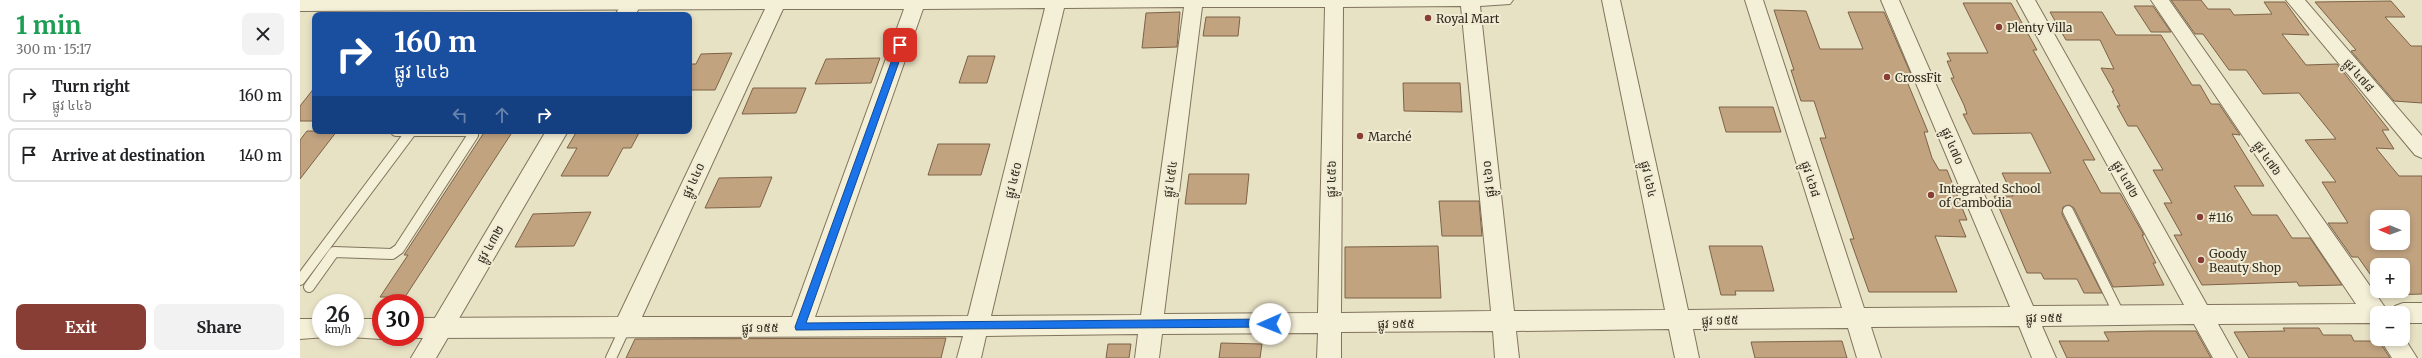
<!DOCTYPE html>
<meta charset="utf-8">
<style>
body{margin:0;font-family:Merriweather,"Noto Sans Khmer",serif;background:#f2f2f2;color:#202124;height:100vh;display:flex;flex-direction:column;font-size:15px;white-space:nowrap}
*{box-sizing:border-box;margin:0}
p{font-size:13px;color:#757577}
.icon{flex:none;width:22px;height:22px;fill:none;stroke:currentColor;stroke-width:2;stroke-linecap:round;stroke-linejoin:round}
.map{position:relative;flex:1;overflow:hidden}
.sheet{display:flex;flex-direction:column;background:#fff;width:300px}
.sheet>*{flex:none}
.hud{position:absolute;left:12px;top:12px;width:380px;height:122px;border-radius:8px;box-shadow:0 2px 6px #0003;background:#1a4fa0;color:#fff;overflow:hidden}
.needle{width:26px;rotate:271deg}
.fabs{position:absolute;left:2070px;top:210px;display:grid;gap:8px}
.fabs a{display:grid;place-items:center;width:40px;height:40px;border-radius:8px;background:#fff;box-shadow:0 2px 6px #0003;font-size:20px}
.speed{position:absolute;left:12px;top:294px;display:flex;gap:8px;font-size:20px;font-weight:700;text-align:center}
.speed>*{display:grid;place-content:center;width:52px;height:52px;border-radius:50%;background:#fff;box-shadow:0 2px 6px #0003;line-height:1}
.speed small{font-size:10px;font-weight:400}
.speed .limit{border:6px solid #d22;background:#fff;color:#111}
.pin{position:absolute;display:grid;place-items:center;width:34px;height:34px;color:#fff;margin:-17px;border-radius:8px;box-shadow:0 2px 6px #0006}
.me{position:absolute;width:44px;margin:-22px;rotate:269deg;stroke-linejoin:round;filter:drop-shadow(0 0 3px #0008)}
.turn{display:flex;align-items:center;gap:14px;height:84px;padding:0 16px;font-size:18px}
.turn .icon{width:52px;height:52px;stroke-width:2.5}
.turn b{display:block;font-size:28px;line-height:34px}
.lanes{display:flex;align-items:center;height:38px;padding:0 16px;background:#0003;justify-content:center;gap:20px;direction:ltr}
.lanes .off{opacity:.35}
.round{display:grid;place-items:center;flex:none;width:42px;height:42px;border-radius:8px;background:#f2f2f2}
.head{display:flex;align-items:center;justify-content:space-between;height:68px;padding:0 16px}
h1{font-size:24px;font-weight:700;line-height:30px;color:#1e9e55}
.cta{display:flex;gap:8px;margin-top:auto;padding:8px 16px}
.cta a{flex:1;height:46px;border-radius:8px;background:#883e35;color:#fff;font-size:16px;font-weight:700;line-height:46px;text-align:center}
.cta a+a{background:#f2f2f2;color:#202124}
ul{padding:0;list-style:none}
li{display:flex;align-items:center;gap:12px;height:54px;margin:0 8px 6px;padding:0 8px;border:2px solid #e0e0e0;border-radius:8px}
li div{flex:1}
li b{display:block;font-size:15px}
li em{font-style:normal}
main{display:flex;flex:1;min-height:0}
.map>svg:first-child{display:block}
.building{fill:#c1a380;stroke:#7d6246;fill-rule:evenodd}
.lines{fill:none;stroke-linecap:round;stroke-linejoin:round}
.service-casing{stroke:#81745d;stroke-width:12}
.minor-casing{stroke:#81745d;stroke-width:2}
.tertiary-casing{stroke:#81745d;stroke-width:2}
.service{stroke:#f4efd7;stroke-width:10}
.minor{fill:#f4efd7;fill-rule:evenodd}
.tertiary{fill:#f4efd7;fill-rule:evenodd}
.route{fill:#1a73e8;stroke:#114b97}
.poi-dot{fill:#883e35;stroke:#f0ebd3;stroke-width:1.5}
.labels{text-anchor:middle;dominant-baseline:central;stroke-width:4;stroke-linejoin:round;paint-order:stroke}
.poi-label{font-size:12px;fill:#332b1f;stroke:#f0ebd3;text-anchor:start}
.street-label{font-size:12px;fill:#332b1f;stroke:#f0ebd3}
</style>
<main>
<section class="sheet">
<div class="head"><div><h1>1 min</h1><p>300 m · 15:17</p></div><a class="round"><svg class="icon" aria-label="close" viewBox="0 0 24 24"><path d="M6 6l12 12M18 6L6 18"/></svg></a></div>
<ul>
<li><svg class="icon" aria-label="right" viewBox="0 0 24 24"><path d="M7 20v-9h11M14 6l5 5-5 5"/></svg><div><b>Turn right</b><p>ផ្លូវ ៤៤៦</p></div><em>160 m</em></li>
<li><svg class="icon" aria-label="arrive" viewBox="0 0 24 24"><path d="M6 21V4h12l-3 4 3 4H6"/></svg><div><b>Arrive at destination</b></div><em>140 m</em></li>
</ul>
<div class="cta"><a>Exit</a><a>Share</a></div>
</section>
<div class="map">
<svg width="2122" height="358" viewBox="0 0 2122 358">
<rect width="100%" height="100%" fill="#e8e2c5"/>
<path class="building" d="M1871,0h30l7,9h22l4,6 38,-1 -8,-12h21l24,33 -27,-1 24,31 31,-1 52,66h-7l12,19 -18,-1 23,28h23v118l-35,1 -2,-4h18v-26h-26v19l-19,-27h-6l-24,-34h20l-26,-41h14l-31,-42 31,-1 -37,-46 -36,1 -17,-24h-17l-26,-36h-8zM2077,217h26v26h-26z
M2091,1l14,16h-20l26,29h11v57l-28,-2 -43,-50 5,-1 -41,-48z
M1663,3h48l26,47h-4l62,110h-12l18,33h19l24,42h-2l14,28h-3l11,22 -51,2 -39,-79 -5,-3 -6,2 -1,7 40,79h-18l-7,-14h-33l-3,-6h-14l-33,-77h19l-11,-23h49l-20,-40 -58,1 -10,-20h4l-3,-9 -13,-27h3l-7,-17h4l-4,-8h41z
M1834,6h19l18,26h-20z
M1474,10l32,1 14,38h43l-15,-37h36l29,67h-7l22,53h-4l8,26 7,12h8l20,50h-8l7,17 -31,-1 22,56h-88l-19,-53h4l-34,-101h6l-12,-37h-13l-10,-31h3z
M880,12l-3,35 -35,1 4,-35z
M1750,12h52l14,23h45l31,50h8l11,19h8l21,31 -8,-1 32,52h-30l18,29h25l15,23h18l32,47 -43,1 -2,-4 -95,3 -28,-50h8l-18,-32h8l-19,-33h10l-26,-44h-9l-11,-20h3l-8,-15h2l-13,-23 13,1 -14,-29h-34z
M906,17h34l-2,19h-35z
M432,53l-17,37h-26v-26h7l5,-10z
M668,56h27l-8,27h-28z
M580,58l-9,25 -56,1 11,-25z
M1103,83h57l2,29 -58,-1z
M15,87v34h-15v-15z
M453,88h53l-10,25 -54,1z
M1419,107h54l8,25h-55z
M7,131h30l-37,48v-39z
M185,131h28l-108,166h-25l28,-42h-4z
M277,131h63l-9,17h-8l-15,28h-47l16,-28h-10z
M638,144h52l-9,31h-53z
M889,174h60l-3,30h-61z
M472,177l-12,30 -55,1 14,-30z
M1139,201h40l3,35h-40z
M291,212l-17,34 -59,1 18,-33z
M1138,246l3,52h-96v-51z
M1409,246h53l12,45h-39l1,4h-15z
M1983,328h36l4,7h28l3,6h25l11,17h-141l-15,-26 51,-1z
M1850,331h46l15,27h-144l-8,-17h50l-5,-9z
M646,338l-5,20h-315l9,-19z
M1542,341l5,17h-92l-4,-16z
M921,343l41,1 -2,14h-41z
M808,344h23l-2,14h-23z"/>
<g class="lines">
<defs>
<path id="service" d="M1768,211l52,105
M0,280l110,-147
M9,287l25,-35 58,2 7,-5 74,-114 -3,-4h-74
M311,358l14,-30"/>
<path id="minor" d="M0,0h1213l-3,4 -30,2 34,305 151,-1 -63,-310h18l68,310 154,-2 -97,-308h18l101,308 146,-1 -129,-307h18l134,306 151,-1 -167,-305h18l172,305 149,-1 -205,-304h18l220,313h-12v13l-8,-3 -151,1 19,34h-24l-19,-34 -152,2 14,32h-24l-13,-32 -148,1 10,31h-24l-9,-30 -155,1 6,29h-24l-6,-29 -153,2 3,27h-24l-2,-27 -152,1v26h-24l1,-25 -156,1 -3,24h-24l3,-24 -152,2 -5,22h-24l6,-22 -548,2 -2,-1h2v-19l203,-1 147,-308 -465,2zM1161,6l30,305 -150,2 2,-306zM884,7l-43,308 -150,1 73,-308zM902,7h123l-7,306 -154,1zM745,8l-77,308 -153,1 108,-308zM483,9h121l-112,308h-150z
M1986,0h19l117,136v22l-7,-3z
M2103,303h19v20h-19v-10h-12l4,-7z
M0,319h21v18h5l-26,2z
M55,319h26v18h5l-5,2 -31,-2h5z
M2103,336l14,22h-25l-12,-19h23z"/>
<path id="tertiary" d="M324,0h20l-9,15h-20z
M246,131h22l-132,227h-25z"/>
</defs>
<use href="#service" class="service-casing"/>
<use href="#minor" class="minor-casing"/>
<use href="#tertiary" class="tertiary-casing"/>
<use href="#service" class="service"/>
<use href="#minor" class="minor"/>
<use href="#tertiary" class="tertiary"/>
</g>
<path class="route" d="M598,43l7,2 -99,278 464,-4 3,2v6l-477,3 -1,-3z"/>
<g class="poi-dot">
<circle cx="1128" cy="18" r="4"/>
<circle cx="1699" cy="27" r="4"/>
<circle cx="1587" cy="77" r="4"/>
<circle cx="1060" cy="136" r="4"/>
<circle cx="1631" cy="195" r="4"/>
<circle cx="1900" cy="217" r="4"/>
<circle cx="1901" cy="260" r="4"/>
</g>
<g class="labels">
<g class="poi-label">
<text x="1136" y="18">Royal Mart</text>
<text x="1707" y="27">Plenty Villa</text>
<text x="1595" y="77">CrossFit</text>
<text x="1068" y="136">Marché</text>
<text x="1639" y="188">Integrated School<tspan x="1639" dy="14">of Cambodia</tspan></text>
<text x="1908" y="217">#116</text>
<text x="1909" y="253">Goody<tspan x="1909" dy="14">Beauty Shop</tspan></text>
</g>
<g class="street-label">
<text transform="translate(2059 75) rotate(49)">ផ្លូវ ៤៧៨</text>
<text transform="translate(1653 146) rotate(67)">ផ្លូវ ៤៧០</text>
<text transform="translate(1968 158) rotate(55)">ផ្លូវ ៤៧៦</text>
<text transform="translate(870 179) rotate(-82)">ផ្លូវ ៤៥៤</text>
<text transform="translate(1031 179) rotate(-89)">ផ្លូវ ៤៥៦</text>
<text transform="translate(1188 179) rotate(-96)">ផ្លូវ ៤៦០</text>
<text transform="translate(1349 179) rotate(78)">ផ្លូវ ៤៦៤</text>
<text transform="translate(1511 179) rotate(72)">ផ្លូវ ៤៦៨</text>
<text transform="translate(1826 179) rotate(61)">ផ្លូវ ៤៧២</text>
<text transform="translate(393 180) rotate(-65)">ផ្លូវ ៤៤០</text>
<text transform="translate(713 180) rotate(-76)">ផ្លូវ ៤៥០</text>
<text transform="translate(190 244) rotate(-60)">ផ្លូវ ៤៣២</text>
<text x="1744" y="317">ផ្លូវ ១៥៥</text>
<text transform="translate(1420 320) rotate(-1)">ផ្លូវ ១៥៥</text>
<text x="1096" y="323">ផ្លូវ ១៥៥</text>
<text x="460" y="327">ផ្លូវ ១៥៥</text>
</g>
</g>
</svg>
<div class="fabs">
<a><svg class="needle" viewBox="-14 -14 28 28"><path d="M0-13l5 13h-10z" fill="#e53935"/><path d="M0 13l5-13h-10z" fill="#757577"/></svg></a>
<a>+</a>
<a>−</a>
</div>
<div class="speed"><div>26<small>km/h</small></div><div class="limit">30</div></div>
<div class="pin" style="left:600px;top:45px;background:#d93025"><svg class="icon" aria-label="arrive" viewBox="0 0 24 24"><path d="M6 21V4h12l-3 4 3 4H6"/></svg></div>
<svg class="me" style="left:970px;top:324px" viewBox="-20 -20 40 40"><circle r="19" fill="#fff"/><path d="M0-13L10 11 0 6-10 11z" fill="#1a73e8"/></svg>
<div class="hud">
<div class="turn"><svg class="icon" aria-label="right" viewBox="0 0 24 24"><path d="M7 20v-9h11M14 6l5 5-5 5"/></svg><div><b>160 m</b>ផ្លូវ ៤៤៦</div></div>
<div class="lanes"><svg class="icon off" aria-label="left" viewBox="0 0 24 24"><path d="M17 20v-9H6M10 6l-5 5 5 5"/></svg><svg class="icon off" aria-label="ahead" viewBox="0 0 24 24"><path d="M12 20V5M6 11l6-6 6 6"/></svg><svg class="icon" aria-label="right" viewBox="0 0 24 24"><path d="M7 20v-9h11M14 6l5 5-5 5"/></svg></div>
</div>
</div>
</main>
